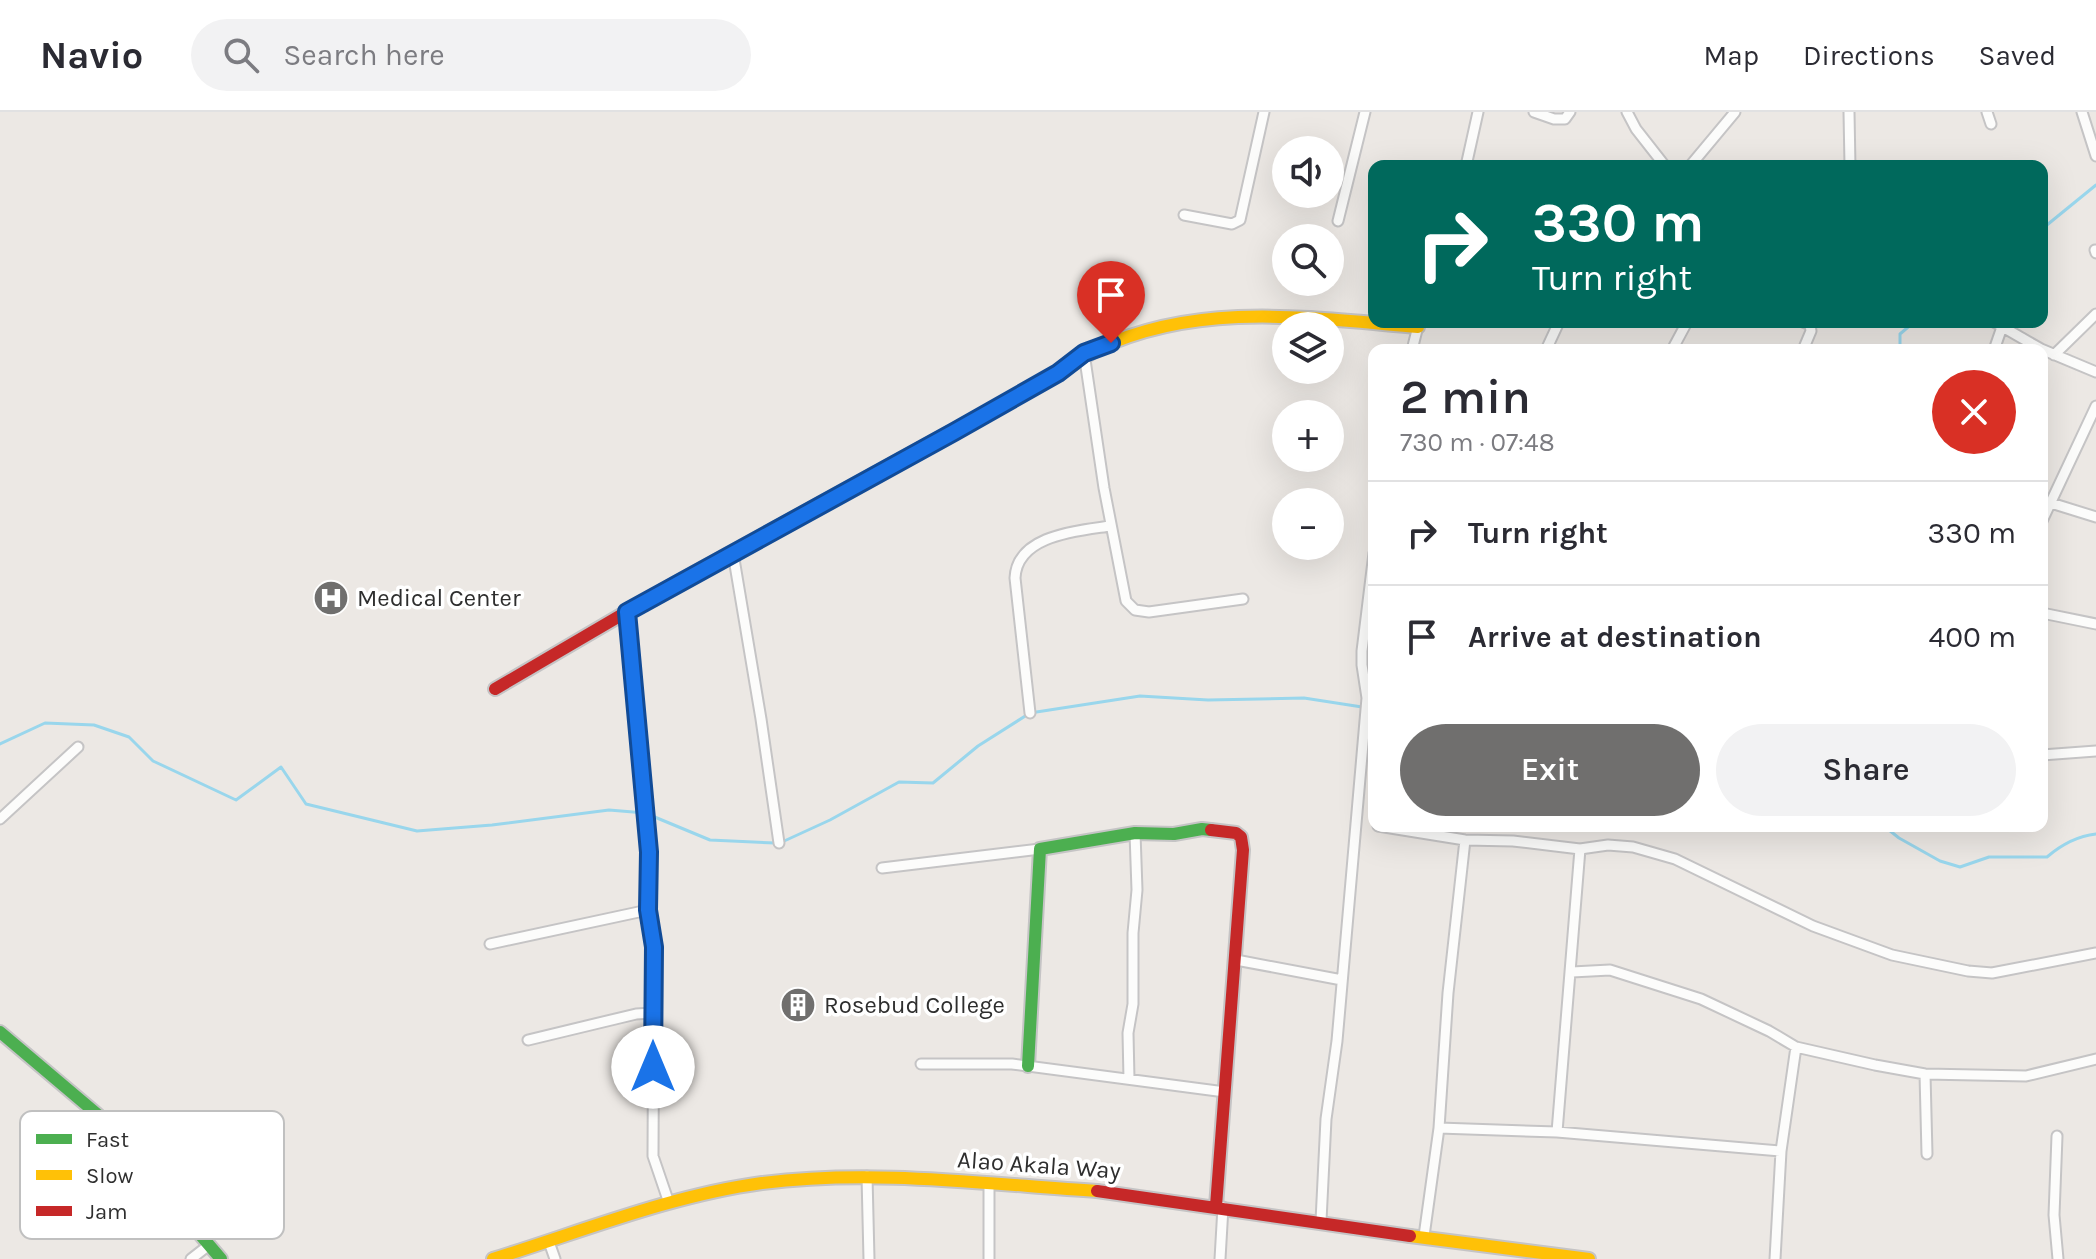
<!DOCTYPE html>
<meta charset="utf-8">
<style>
body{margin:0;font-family:Karla,sans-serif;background:#f2f2f3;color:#2b2b33;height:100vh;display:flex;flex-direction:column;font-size:30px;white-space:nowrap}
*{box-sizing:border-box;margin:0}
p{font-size:26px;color:#7c7c81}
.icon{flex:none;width:44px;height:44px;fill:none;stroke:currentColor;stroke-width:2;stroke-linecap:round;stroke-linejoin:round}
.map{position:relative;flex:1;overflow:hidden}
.panel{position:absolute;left:1368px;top:232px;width:680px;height:488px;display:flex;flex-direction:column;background:#fff;border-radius:16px;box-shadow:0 8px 32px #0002}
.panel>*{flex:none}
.hud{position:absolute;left:1368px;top:48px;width:680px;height:168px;border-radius:16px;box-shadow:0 8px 32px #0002;background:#00695c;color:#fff;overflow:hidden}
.buttons{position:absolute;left:1272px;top:24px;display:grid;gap:16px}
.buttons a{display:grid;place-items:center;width:72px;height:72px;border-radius:50%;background:#fff;box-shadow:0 8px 32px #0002;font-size:40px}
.pin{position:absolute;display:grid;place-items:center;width:68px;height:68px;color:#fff;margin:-82px -34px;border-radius:50% 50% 50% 0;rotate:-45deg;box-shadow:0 0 8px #0007}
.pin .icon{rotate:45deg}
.me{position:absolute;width:88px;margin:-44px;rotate:0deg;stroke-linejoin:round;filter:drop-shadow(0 0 6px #0008)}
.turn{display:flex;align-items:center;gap:28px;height:168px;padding:0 32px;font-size:36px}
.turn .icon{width:104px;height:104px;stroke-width:2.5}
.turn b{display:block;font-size:56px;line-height:68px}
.round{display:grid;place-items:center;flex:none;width:84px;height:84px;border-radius:42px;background:#f2f2f3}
.head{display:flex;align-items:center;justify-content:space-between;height:136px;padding:0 32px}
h1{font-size:48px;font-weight:600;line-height:60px}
.action{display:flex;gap:16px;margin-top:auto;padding:16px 32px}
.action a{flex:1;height:92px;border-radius:48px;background:#706f6e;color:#fff;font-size:32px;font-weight:600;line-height:92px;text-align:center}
.action a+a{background:#f2f2f3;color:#2b2b33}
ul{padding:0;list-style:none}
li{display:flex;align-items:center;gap:24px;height:104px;padding:0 32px;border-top:2px solid #e1e1e2}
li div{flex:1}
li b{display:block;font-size:30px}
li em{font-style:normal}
header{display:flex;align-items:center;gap:48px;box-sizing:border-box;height:112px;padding:0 40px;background:#fff;border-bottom:2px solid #e1e1e2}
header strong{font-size:38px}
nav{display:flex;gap:44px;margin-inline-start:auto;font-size:28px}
.search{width:560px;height:72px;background:#f2f2f3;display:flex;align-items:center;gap:20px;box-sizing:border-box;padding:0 28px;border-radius:44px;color:#7c7c81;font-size:30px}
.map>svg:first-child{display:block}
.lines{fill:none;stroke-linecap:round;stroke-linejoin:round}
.stream{stroke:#99d6ec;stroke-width:3}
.street-casing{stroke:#c5c4c5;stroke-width:13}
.fast-casing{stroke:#c5c4c5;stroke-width:16}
.slow-casing{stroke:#c5c4c5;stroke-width:16}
.jam-casing{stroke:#c5c4c5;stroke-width:16}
.street{stroke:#fcfcfb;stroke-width:9}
.fast{stroke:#4caf50;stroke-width:12}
.slow{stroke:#ffc107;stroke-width:12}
.jam{stroke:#c62828;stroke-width:12}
.route-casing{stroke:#114b97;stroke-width:20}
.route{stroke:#1a73e8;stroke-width:14}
.labels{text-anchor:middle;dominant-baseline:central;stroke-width:7;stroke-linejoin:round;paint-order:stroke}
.poi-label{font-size:24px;fill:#2e2e2e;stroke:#fff;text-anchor:start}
.street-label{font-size:24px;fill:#2e2e2e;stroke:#fff}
.key{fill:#fff;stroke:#c0c0c0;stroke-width:2}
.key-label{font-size:22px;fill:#2e2e2e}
</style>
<header>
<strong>Navio</strong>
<div class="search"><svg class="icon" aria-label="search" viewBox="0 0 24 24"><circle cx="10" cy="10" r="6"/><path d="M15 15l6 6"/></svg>Search here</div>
<nav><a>Map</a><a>Directions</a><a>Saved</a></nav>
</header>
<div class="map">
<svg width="2096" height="1147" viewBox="0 0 2096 1147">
<rect width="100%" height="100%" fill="#ece8e4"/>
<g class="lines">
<path class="stream" d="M2042,117l54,-44
M1900,238v-16l14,-12
M0,632l45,-21 49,2 35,12 24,24 83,39 45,-33 25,37 111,27 75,-6 117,-15 36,3 65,27 65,3
M1884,714l15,12 41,23 20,6 29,-10h58c14,-12 31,-21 49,-23
M782,730l48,-22 69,-38 34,1 45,-37 52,-33 110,-17 68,4 96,-2 58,9"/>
<defs>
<path id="street" d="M1534,0l20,7h11l5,-7
M1627,0l9,17 29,37
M1849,0l1,54
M1987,0l4,12
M2082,0l14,44
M1466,54l12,-54
M1690,54l45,-54
M1184,103l48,9 8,-4 24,-108
M1338,109l27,-109
M2095,138l1,3
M1803,210l7,3 1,6 -8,19
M1994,210l47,27 55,23
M1412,238l7,-28
M1546,238l13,-28
M1672,238l15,-28
M1994,238l8,-23
M1084,241l20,135 22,113 9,9 14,2 94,-13
M2054,243l42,-41
M2051,391l45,14
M2042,409l54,-115
M733,441l28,166 18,124
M627,500l22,240 -1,58 6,37 -1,209 16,47
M2042,501l54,11
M1030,601l-15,-135c2,-43 62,-47 95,-52
M2042,643l54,-4
M0,707l78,-72
M1378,714l87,14 48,1 67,8 28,-4 25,2 42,12 138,67 79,29 76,16 24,2 104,-20
M882,756l158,-19
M490,832l158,-34
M1236,848l106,20
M1572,860l38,-2 91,29 68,32 27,16 79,18 50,9 101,2 70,-17
M528,928l108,-26 17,-1
M921,952h91l213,28
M1925,962l2,80
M1129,967l-1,-46 5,-29v-71l4,-43 -2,-57
M1439,1016l118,4 224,19
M1557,1020l23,-283
M2057,1024l-3,79 4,44
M867,1064l2,83
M1321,1109l5,-102 11,-78 30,-343 -5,-33v-14l12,-98
M1424,1124l15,-108 9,-135 17,-153
M549,1130l6,17
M191,1147l18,-14
M989,1147v-74
M1220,1147l3,-52
M1775,1147l6,-108 15,-104"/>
<path id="fast" d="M0,920l97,82 124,145
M1028,954l12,-217 95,-16 39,1 28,-5 9,1"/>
<path id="slow" d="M1098,237c101,-48 212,-31 320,-22
M1410,1124l179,23
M493,1147c87,-27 179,-64 269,-76 111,-14 224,1 335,8"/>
<path id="jam" d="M495,577l186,-109 377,-207 40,-24
M1211,718l25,3 5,4 2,13 -27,356
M1097,1079l313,45"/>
</defs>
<use href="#street" class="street-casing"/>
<use href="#fast" class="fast-casing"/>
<use href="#slow" class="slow-casing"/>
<use href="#jam" class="jam-casing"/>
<use href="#street" class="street"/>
<use href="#fast" class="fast"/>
<use href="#slow" class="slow"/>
<use href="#jam" class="jam"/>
</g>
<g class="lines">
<defs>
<path id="route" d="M653,955l1,-120 -6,-37 1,-58 -22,-240 327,-180 104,-59 26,-20 27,-10"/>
</defs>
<use href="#route" class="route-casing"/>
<use href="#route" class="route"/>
</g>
<defs>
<symbol id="hospital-disc" viewBox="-11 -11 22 22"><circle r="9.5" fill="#706f6e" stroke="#fff"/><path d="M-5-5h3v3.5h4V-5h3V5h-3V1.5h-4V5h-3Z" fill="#fff"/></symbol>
<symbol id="building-disc" viewBox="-11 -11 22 22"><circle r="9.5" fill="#706f6e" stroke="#fff"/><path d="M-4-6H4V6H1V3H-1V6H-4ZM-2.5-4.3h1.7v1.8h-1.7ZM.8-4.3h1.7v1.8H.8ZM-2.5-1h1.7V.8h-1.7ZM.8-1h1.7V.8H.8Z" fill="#fff"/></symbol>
</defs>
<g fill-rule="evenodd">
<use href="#hospital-disc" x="311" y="466" width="40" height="40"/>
<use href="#building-disc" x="778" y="873" width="40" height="40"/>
</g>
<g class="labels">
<g class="poi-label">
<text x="357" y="486">Medical Center</text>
<text x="824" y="893">Rosebud College</text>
</g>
<g class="street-label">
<text transform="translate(1039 1053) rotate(4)">Alao Akala Way</text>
</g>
</g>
<rect x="20" y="999" width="264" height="128" rx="12" class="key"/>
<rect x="36" y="1022" width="36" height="10" fill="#4caf50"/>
<rect x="36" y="1058" width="36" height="10" fill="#ffc107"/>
<rect x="36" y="1094" width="36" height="10" fill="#c62828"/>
<g class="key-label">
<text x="86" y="1035">Fast</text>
<text x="86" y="1071">Slow</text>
<text x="86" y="1107">Jam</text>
</g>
</svg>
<div class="buttons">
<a><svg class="icon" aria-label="sound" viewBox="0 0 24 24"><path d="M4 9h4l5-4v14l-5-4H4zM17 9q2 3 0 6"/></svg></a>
<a><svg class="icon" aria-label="search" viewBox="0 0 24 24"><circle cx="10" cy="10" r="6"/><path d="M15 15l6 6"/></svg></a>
<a><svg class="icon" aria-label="layers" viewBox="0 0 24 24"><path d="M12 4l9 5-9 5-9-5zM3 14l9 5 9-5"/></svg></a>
<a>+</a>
<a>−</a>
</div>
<div class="pin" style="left:1111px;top:231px;background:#d93025"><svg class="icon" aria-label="arrive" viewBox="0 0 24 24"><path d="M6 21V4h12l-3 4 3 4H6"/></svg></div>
<svg class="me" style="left:653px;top:955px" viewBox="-20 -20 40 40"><circle r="19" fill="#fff"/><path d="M0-13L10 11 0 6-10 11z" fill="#1a73e8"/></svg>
<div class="hud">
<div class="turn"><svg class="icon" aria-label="right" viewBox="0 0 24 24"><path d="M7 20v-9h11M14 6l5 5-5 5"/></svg><div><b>330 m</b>Turn right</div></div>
</div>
<section class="panel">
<div class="head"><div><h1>2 min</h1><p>730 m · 07:48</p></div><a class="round" style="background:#d93025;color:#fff"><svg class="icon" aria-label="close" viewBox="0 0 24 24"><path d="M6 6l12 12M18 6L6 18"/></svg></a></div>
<ul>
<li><svg class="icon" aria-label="right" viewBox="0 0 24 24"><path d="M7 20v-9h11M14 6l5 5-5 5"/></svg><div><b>Turn right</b></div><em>330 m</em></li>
<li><svg class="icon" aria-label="arrive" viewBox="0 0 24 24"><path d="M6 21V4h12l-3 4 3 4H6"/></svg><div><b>Arrive at destination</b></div><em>400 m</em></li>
</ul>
<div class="action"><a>Exit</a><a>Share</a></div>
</section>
</div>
